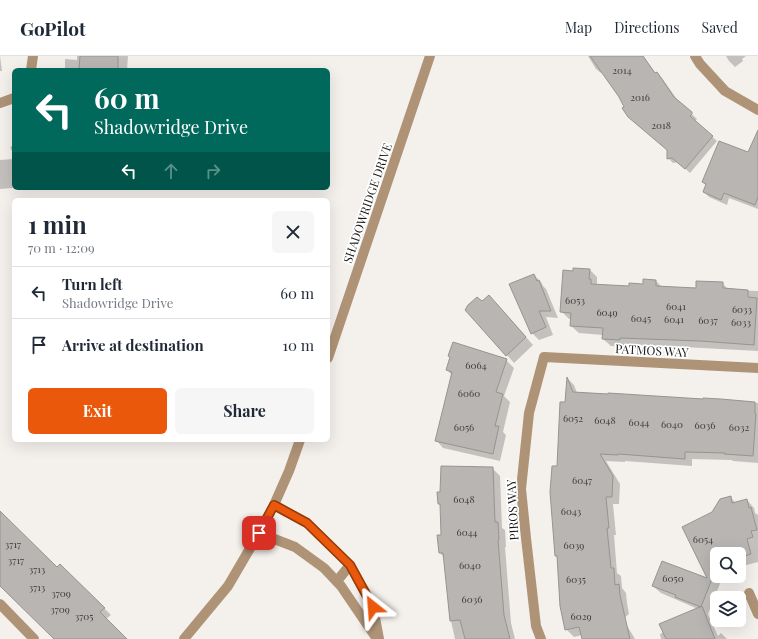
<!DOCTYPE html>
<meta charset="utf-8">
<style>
body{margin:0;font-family:"Playfair Display",serif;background:#f6f6f7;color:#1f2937;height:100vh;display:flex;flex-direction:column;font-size:15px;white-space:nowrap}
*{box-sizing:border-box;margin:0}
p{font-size:13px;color:#747a83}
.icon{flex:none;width:22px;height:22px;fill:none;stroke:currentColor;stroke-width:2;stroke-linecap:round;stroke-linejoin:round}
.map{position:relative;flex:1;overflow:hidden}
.details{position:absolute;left:12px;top:142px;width:318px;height:244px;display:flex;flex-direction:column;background:#fff;border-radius:6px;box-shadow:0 4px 16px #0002}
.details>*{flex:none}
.banner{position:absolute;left:12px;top:12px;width:318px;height:122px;border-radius:6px;box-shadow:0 4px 16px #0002;background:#00695c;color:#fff;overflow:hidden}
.buttons{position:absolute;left:710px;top:491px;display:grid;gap:8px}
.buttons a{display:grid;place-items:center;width:36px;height:36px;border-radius:6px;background:#fff;box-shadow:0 4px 16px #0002;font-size:20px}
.pin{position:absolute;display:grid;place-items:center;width:34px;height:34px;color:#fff;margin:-17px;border-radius:8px;box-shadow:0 2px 6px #0006}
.me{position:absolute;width:44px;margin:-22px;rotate:332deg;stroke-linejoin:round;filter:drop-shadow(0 0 3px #0008)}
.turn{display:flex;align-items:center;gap:14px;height:84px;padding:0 16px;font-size:18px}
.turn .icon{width:52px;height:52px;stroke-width:2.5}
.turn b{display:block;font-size:28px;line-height:34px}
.lanes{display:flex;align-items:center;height:38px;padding:0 16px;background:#0003;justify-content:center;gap:20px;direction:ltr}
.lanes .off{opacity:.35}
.round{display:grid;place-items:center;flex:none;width:42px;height:42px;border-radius:6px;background:#f6f6f7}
.head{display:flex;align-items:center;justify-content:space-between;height:68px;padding:0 16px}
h1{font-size:24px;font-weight:700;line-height:30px}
.cta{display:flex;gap:8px;margin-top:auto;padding:8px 16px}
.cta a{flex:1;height:46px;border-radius:6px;background:#ea580c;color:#fff;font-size:16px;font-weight:700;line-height:46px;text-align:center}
.cta a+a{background:#f6f6f7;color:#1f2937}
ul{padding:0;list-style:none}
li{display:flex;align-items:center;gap:12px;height:52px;padding:0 16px;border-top:1px solid #e0e1e3}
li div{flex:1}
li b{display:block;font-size:15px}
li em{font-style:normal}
header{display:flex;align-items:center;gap:24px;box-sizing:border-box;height:56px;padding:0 20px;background:#fff;border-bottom:1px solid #e0e1e3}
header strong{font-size:19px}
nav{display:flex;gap:22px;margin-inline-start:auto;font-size:14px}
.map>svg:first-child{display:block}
.shadow{fill:#0003}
.building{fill:#b8b5b2;stroke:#969491}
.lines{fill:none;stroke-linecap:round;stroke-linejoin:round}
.minor{stroke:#af9377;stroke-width:10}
.tertiary{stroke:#af9377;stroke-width:10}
.route-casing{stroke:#983908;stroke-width:10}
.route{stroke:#ea580c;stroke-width:7}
.labels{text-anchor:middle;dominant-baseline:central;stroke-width:3.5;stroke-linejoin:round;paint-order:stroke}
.number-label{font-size:10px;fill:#3f3e3c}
.street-label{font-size:12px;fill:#171615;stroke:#fff}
</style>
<header>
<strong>GoPilot</strong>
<nav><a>Map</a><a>Directions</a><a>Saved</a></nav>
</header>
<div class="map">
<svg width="758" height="583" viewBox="0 0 758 583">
<rect width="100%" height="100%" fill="#f4f1ed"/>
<path class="shadow" d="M0,0l2,15h-2z
M77,0h51l-1,14h-62v-11l12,1z
M588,0h55l13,18 1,-1 5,5 16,23 18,17 1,1 -2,2 22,20 -27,32 -12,-11 -5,1 -5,-5v-8l-42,-43 -24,-35 -1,1 -5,-4z
M726,0h20l-4,3 1,2 -8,6 -6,-6z
M14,89v11l-4,-9z
M758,97v56l-29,-11 -2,7 -18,-8 -5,-5 2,-7 -3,-3 46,-28z
M14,103v29l-14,1v-29z
M590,214l7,7v9l33,1 14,-2 12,-4 6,6 35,2 25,-6 7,7 29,1v60l-131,-7v3l-16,-1 -8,-7v-4l-24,-2 -8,-7 1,-7h-3l-8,-8 13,-39z
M534,219l7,7 2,4 3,3 12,29 -12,-1 7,18 -14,5 -7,-7z
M482,246l14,1 37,42 -19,18 -47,-53z
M506,304l8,8 -10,28 6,6 -7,30 3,3 -6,26 -57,-13 -7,-8 16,-65 -5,-5z
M568,323l6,6 3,8 127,7h17l37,3v60l-25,-2 -1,-1 -40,-1v7l-67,-5v1l-19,-1 14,23 -1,20h-6l3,31h-2l3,38 4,3 1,12 4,5 1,10 2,11 -6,5 12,20h-52l-1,-4 -8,2 -8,-8 -8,-71 -2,-2 2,-89 8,-64z
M492,412l8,8 2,52 3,2 1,17h-1l6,76 4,16h-60l-4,-18 -7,-64 -4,-4 2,-17 -1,-30 -2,-2z
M730,441l6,6 11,-3 7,8 1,5 3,2v47l-19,5v-13h-22v22h6l-15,38 10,22 3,-3 6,6h-66l-1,-5 4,-2 34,-23 -37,-16 -8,-7 56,-6 4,-67z
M0,457l57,55 3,-3 51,50 -5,4 20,20h-71l-55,-57z"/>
<path class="building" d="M80,0h38v14h-39z
M590,0h53l12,17 2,-1 17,25 18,15v2l-2,2 23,20 -28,33 -13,-11 -5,1v-9l-39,-33 -6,-9 2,-1 -5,-10z
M758,74v67l-3,8 -31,-12 -3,7 -18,-8 3,-8 -4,-2 17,-41 29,11z
M573,212l17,1 -1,10h2v5l38,2v-3l14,1v-5l13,1v6l40,2v-7l27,1v6l25,2v7l9,1 -3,47 -54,-4 -80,-3v2l-18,-1 1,-11 -33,-2 1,-13 -11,-1 3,-42 10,1z
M534,218l3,7 2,-1 12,31h-12l7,16 -15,7 -22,-50z
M489,239l37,42 -20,19 -41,-46 3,-5 9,-8 5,4z
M453,286l54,17 -11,33 7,2 -8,32h4l-6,28 -58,-13 17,-69 -6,-2 4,-13 -2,-1z
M567,321l6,15 35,2v-1l95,6v-1l18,1 34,3v12h1l-3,42 -29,-2 1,-1 -40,-1v7l-67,-5v1l-18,-1 13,22 -1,21h-6l3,31h-2l4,40h3l1,17 4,-1 1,11 10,44h-48l-3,-12 -14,3 -5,-24 -3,-50h-2l-5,-64 2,-26h5l3,-64h5z
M441,410l52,1 2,55h3l1,18h-1l6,75 6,24h-45l-5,-19 -10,1 -7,-68h-4l-2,-18h4l-1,-31h-2l-1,-12h3z
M731,440l1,7 15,-4 2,9 2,-1 6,23 -6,1 2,6 -6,2 4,15 -12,4v-4h-22v12l-16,41 -26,-10 1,-2 -24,-9 10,-25 45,17 -25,-51 30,-15 8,-13z
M0,455l57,56 3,-3 45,44 -5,4 27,27h-73l-54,-53z
M702,550l13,33h-49l-7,-15z"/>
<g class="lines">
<path class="minor" d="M695,0l5,8 25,27 33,19
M31,14l2,-14
M0,47l14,-5
M274,449l33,18 43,42 23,42 6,32
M259,477l36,14 29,21 17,18 36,53
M337,525l13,-16
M749,537l9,21
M0,548l34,35
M541,583l-5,-13 -10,-88 -5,-49 8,-76 15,-56 214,11"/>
<path class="tertiary" d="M328,302l102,-302
M184,583l44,-53 31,-53 15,-28 15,-34 11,-31"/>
</g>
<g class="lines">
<defs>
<path id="route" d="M259,477l15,-28 33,18 43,42 23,42"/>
</defs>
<use href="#route" class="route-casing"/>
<use href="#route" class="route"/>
</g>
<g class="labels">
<g class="number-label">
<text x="622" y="14">2014</text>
<text x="640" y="41">2016</text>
<text x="661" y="69">2018</text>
<text x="575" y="244">6053</text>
<text x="676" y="250">6041</text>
<text x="742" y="253">6033</text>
<text x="607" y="256">6049</text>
<text x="641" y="262">6045</text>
<text x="674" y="263">6041</text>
<text x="708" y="264">6037</text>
<text x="741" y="266">6033</text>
<text x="476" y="309">6064</text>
<text x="469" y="337">6060</text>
<text x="573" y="362">6052</text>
<text x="605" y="364">6048</text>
<text x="639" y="366">6044</text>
<text x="672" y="368">6040</text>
<text x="705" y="369">6036</text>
<text x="464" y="371">6056</text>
<text x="739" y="371">6032</text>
<text x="582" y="424">6047</text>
<text x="464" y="443">6048</text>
<text x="571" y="455">6043</text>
<text x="467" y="476">6044</text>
<text x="703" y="483">6054</text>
<text x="13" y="488">3717</text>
<text x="574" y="489">6039</text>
<text x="16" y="504">3717</text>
<text x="470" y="509">6040</text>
<text x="37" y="513">3713</text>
<text x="673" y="522">6050</text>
<text x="576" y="523">6035</text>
<text x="37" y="531">3713</text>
<text x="61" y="537">3709</text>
<text x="472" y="543">6036</text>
<text x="60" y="553">3709</text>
<text x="84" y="560">3705</text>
<text x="581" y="560">6029</text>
</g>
<g class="street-label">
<text transform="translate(367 147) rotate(-71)">SHADOWRIDGE DRIVE</text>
<text transform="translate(652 294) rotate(3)">PATMOS WAY</text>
<text transform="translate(512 454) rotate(-93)">PIROS WAY</text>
</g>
</g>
</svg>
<div class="buttons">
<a><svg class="icon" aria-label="search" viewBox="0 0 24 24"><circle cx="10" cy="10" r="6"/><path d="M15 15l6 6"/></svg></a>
<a><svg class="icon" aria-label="layers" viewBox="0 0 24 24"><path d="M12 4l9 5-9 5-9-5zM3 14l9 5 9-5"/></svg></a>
</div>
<div class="pin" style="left:259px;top:477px;background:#d93025"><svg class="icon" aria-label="arrive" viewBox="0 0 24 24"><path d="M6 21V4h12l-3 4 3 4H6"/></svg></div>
<svg class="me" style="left:373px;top:551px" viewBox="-20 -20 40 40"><path d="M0-17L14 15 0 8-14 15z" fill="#ea580c" stroke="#fff" stroke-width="4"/></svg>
<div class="banner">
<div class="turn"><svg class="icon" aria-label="left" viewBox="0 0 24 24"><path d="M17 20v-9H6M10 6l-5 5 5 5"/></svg><div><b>60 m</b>Shadowridge Drive</div></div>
<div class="lanes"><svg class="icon" aria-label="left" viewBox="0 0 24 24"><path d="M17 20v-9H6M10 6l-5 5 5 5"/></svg><svg class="icon off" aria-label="ahead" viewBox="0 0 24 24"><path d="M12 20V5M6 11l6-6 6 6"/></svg><svg class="icon off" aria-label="right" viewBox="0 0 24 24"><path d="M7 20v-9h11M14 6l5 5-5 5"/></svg></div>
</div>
<section class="details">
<div class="head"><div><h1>1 min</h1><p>70 m · 12:09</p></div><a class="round"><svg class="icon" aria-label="close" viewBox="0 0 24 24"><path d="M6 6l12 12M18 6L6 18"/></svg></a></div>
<ul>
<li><svg class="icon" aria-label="left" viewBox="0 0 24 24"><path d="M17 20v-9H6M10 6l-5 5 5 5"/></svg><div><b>Turn left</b><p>Shadowridge Drive</p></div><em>60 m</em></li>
<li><svg class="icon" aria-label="arrive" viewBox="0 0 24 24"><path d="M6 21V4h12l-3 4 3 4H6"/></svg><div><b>Arrive at destination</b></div><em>10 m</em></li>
</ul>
<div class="cta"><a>Exit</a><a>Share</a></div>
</section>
</div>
